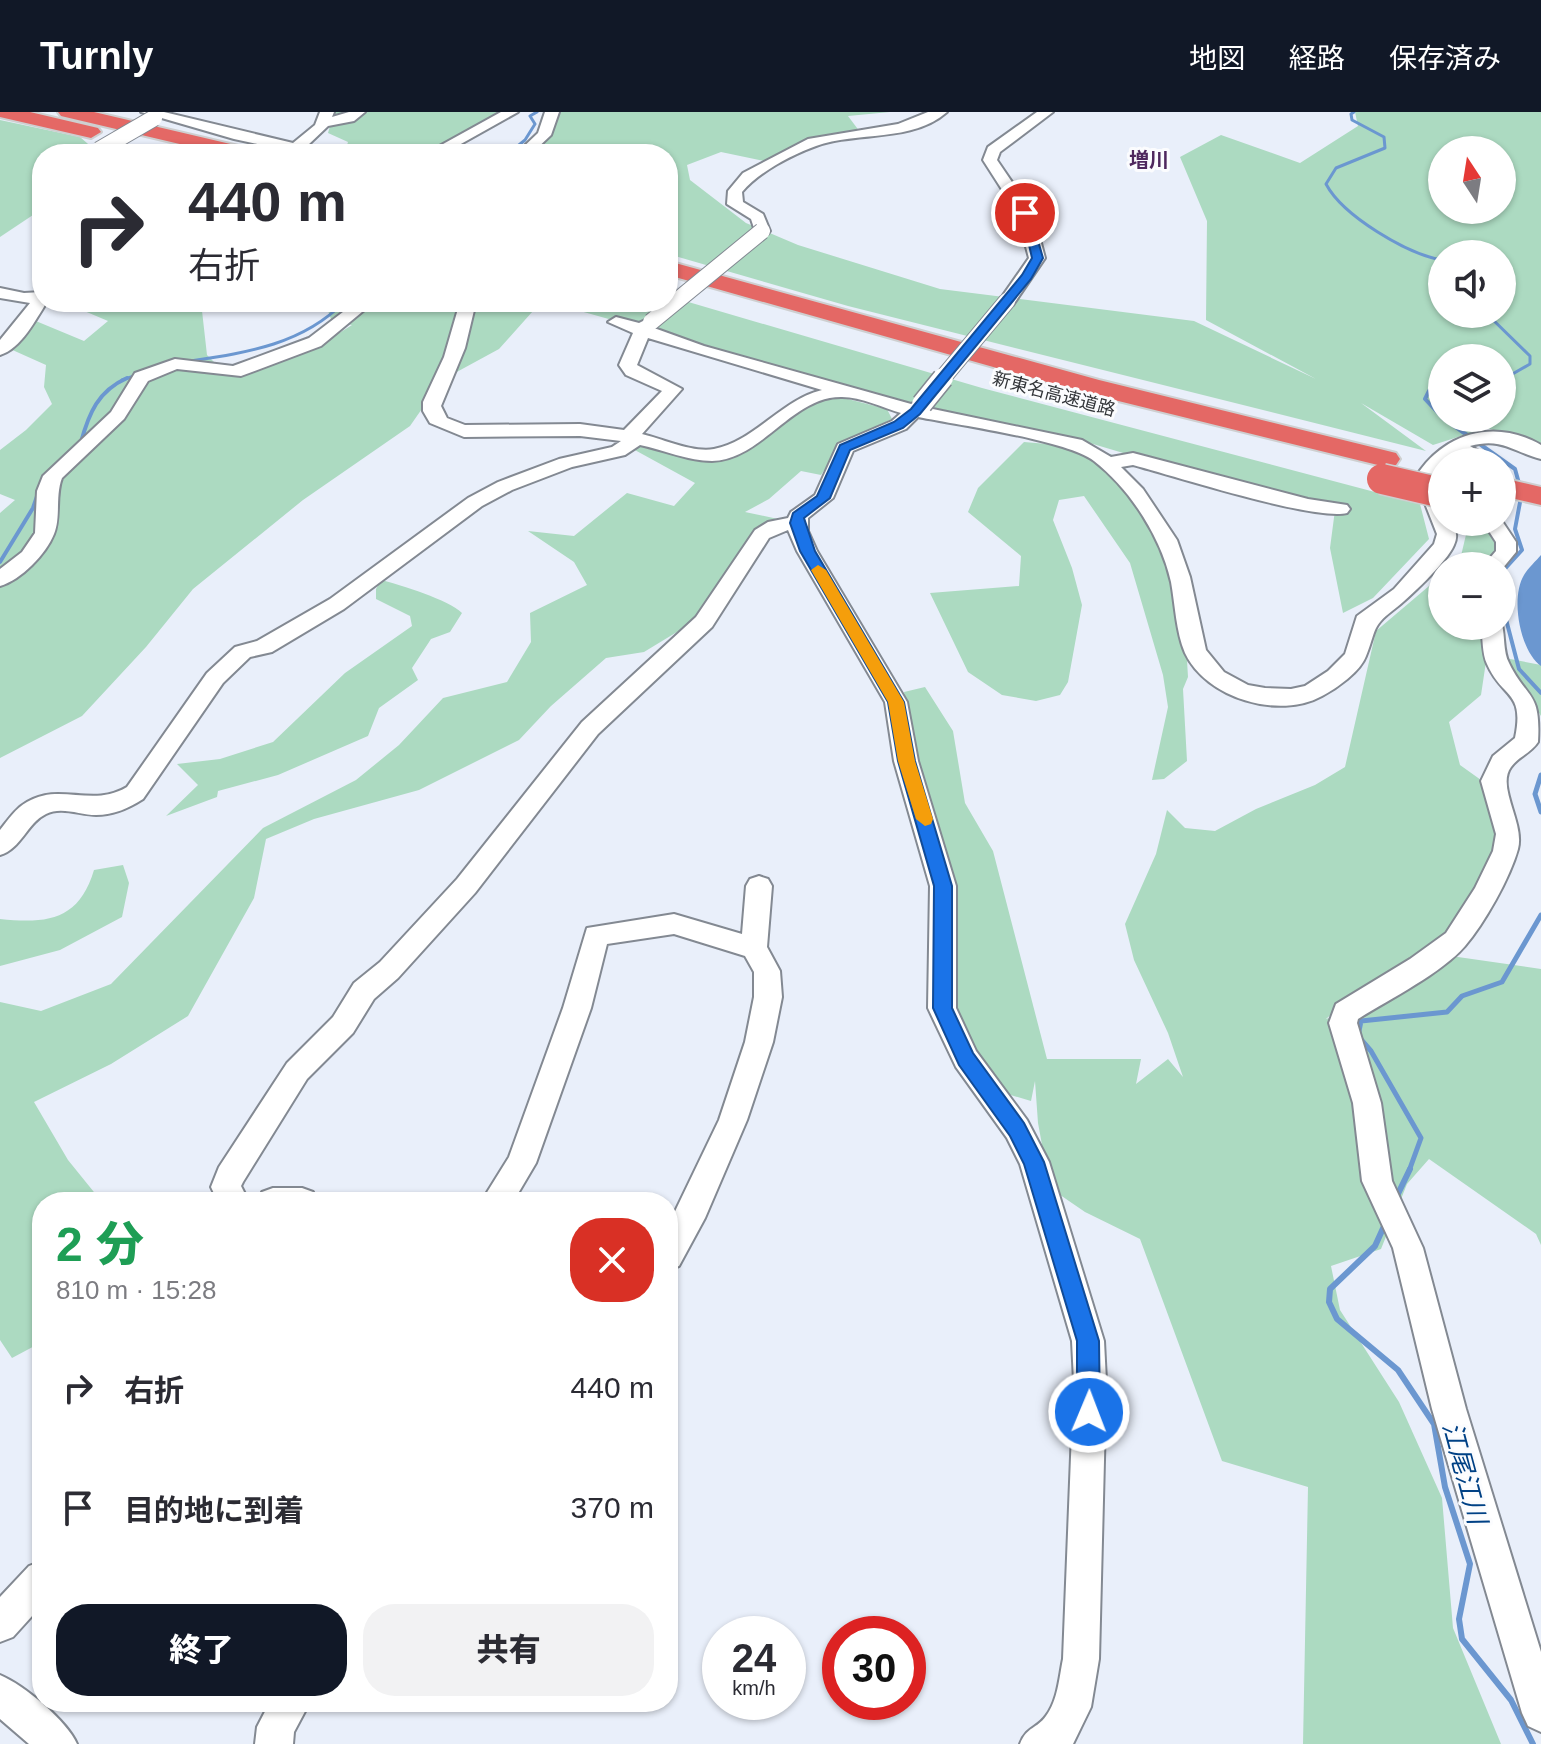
<!DOCTYPE html>
<html lang="ja">
<meta charset="utf-8">
<style>
body{margin:0;font-family:Arial,"Noto Sans JP",sans-serif;background:#f2f2f3;color:#2b2b33;height:100vh;display:flex;flex-direction:column;font-size:30px;white-space:nowrap}
*{box-sizing:border-box;margin:0}
p{font-size:26px;color:#7c7c81}
.icon{flex:none;width:44px;height:44px;fill:none;stroke:currentColor;stroke-width:2;stroke-linecap:round;stroke-linejoin:round}
.map{position:relative;flex:1;overflow:hidden}
.drawer{position:absolute;left:32px;top:1080px;width:646px;height:520px;display:flex;flex-direction:column;background:#fff;border-radius:32px;box-shadow:0 2px 6px #0004}
.drawer>*{flex:none}
.hud{position:absolute;left:32px;top:32px;width:646px;height:168px;border-radius:32px;box-shadow:0 2px 6px #0004;background:#fff;color:#2b2b33;overflow:hidden}
.needle{width:52px;rotate:348deg}
.tools{position:absolute;left:1428px;top:24px;display:grid;gap:16px}
.tools a{display:grid;place-items:center;width:88px;height:88px;border-radius:50%;background:#fff;box-shadow:0 2px 6px #0004;font-size:40px}
.speed{position:absolute;left:702px;top:1504px;display:flex;gap:16px;font-size:40px;font-weight:700;text-align:center}
.speed>*{display:grid;place-content:center;width:104px;height:104px;border-radius:50%;background:#fff;box-shadow:0 2px 6px #0004;line-height:1}
.speed small{font-size:20px;font-weight:400}
.speed .limit{border:12px solid #d22;background:#fff;color:#111}
.pin{position:absolute;display:grid;place-items:center;width:68px;height:68px;color:#fff;margin:-34px;border:4px solid #fff;border-radius:50%;box-shadow:0 2px 8px #0007}
.me{position:absolute;width:88px;margin:-44px;rotate:1deg;stroke-linejoin:round;filter:drop-shadow(0 0 6px #0008)}
.turn{display:flex;align-items:center;gap:28px;height:168px;padding:0 24px;font-size:36px}
.turn .icon{width:104px;height:104px;stroke-width:2.5}
.turn b{display:block;font-size:56px;line-height:68px}
.round{display:grid;place-items:center;flex:none;width:84px;height:84px;border-radius:32px;background:#f2f2f3}
.headline{display:flex;align-items:center;justify-content:space-between;height:136px;padding:0 24px}
h1{font-size:48px;font-weight:800;line-height:60px;color:#1e9e55}
.action{display:flex;gap:16px;margin-top:auto;padding:16px 24px}
.action a{flex:1;height:92px;border-radius:32px;background:#111827;color:#fff;font-size:32px;font-weight:800;line-height:92px;text-align:center}
.action a+a{background:#f2f2f3;color:#2b2b33}
ul{padding:0;list-style:none}
li{display:flex;align-items:center;gap:24px;height:120px;padding:0 24px}
li div{flex:1}
li b{display:block;font-size:30px}
li em{font-style:normal}
header{display:flex;align-items:center;gap:48px;box-sizing:border-box;height:112px;padding:0 40px;background:#111827;color:#fff}
header strong{font-size:38px}
nav{display:flex;gap:44px;margin-inline-start:auto;font-size:28px}
.map>svg:first-child{display:block}
.green{fill:#acdac1;fill-rule:evenodd}
.water{fill:#6b97d0}
.lines{fill:none;stroke-linecap:round;stroke-linejoin:round}
.stream-far3{stroke:#6b97d0;stroke-width:3}
.stream-far2{stroke:#6b97d0;stroke-width:4}
.stream-far1{stroke:#6b97d0;stroke-width:5}
.stream{stroke:#6b97d0;stroke-width:6}
.minor-casing{stroke:#838992;stroke-width:4}
.highway-casing{stroke:#cecfd0;stroke-width:4}
.minor{fill:#fff;fill-rule:evenodd}
.highway{fill:#e46865;fill-rule:evenodd}
.minor-bridge-far1-casing{stroke:#838992;stroke-width:18;stroke-linecap:butt}
.minor-bridge-casing{stroke:#838992;stroke-width:23;stroke-linecap:butt}
.highway-bridge-casing{stroke:#cecfd0;stroke-width:33;stroke-linecap:butt}
.minor-bridge-far1{stroke:#fff;stroke-width:16}
.minor-bridge{stroke:#fff;stroke-width:20}
.highway-bridge{stroke:#e46865;stroke-width:30}
.route{fill:#1a73e8;stroke:#114b97;stroke-width:2}
.slow{fill:#f59e0b}
.labels{text-anchor:middle;dominant-baseline:central;stroke-width:6;stroke-linejoin:round;paint-order:stroke}
.far-street-label{font-size:18px;fill:#33363a;stroke:#fbfcfe}
.far-quarter-label{font-size:20px;font-weight:bold;fill:#4f285e;stroke:#fbfcfe}
.near-water-label{font-size:26px;font-style:italic;fill:#004185;stroke:#fbfcfe}
</style>
<header>
<strong>Turnly</strong>
<nav><a>地図</a><a>経路</a><a>保存済み</a></nav>
</header>
<div class="map">
<svg width="1541" height="1632" viewBox="0 0 1541 1632">
<rect width="100%" height="100%" fill="#e9effa"/>
<path class="green" d="M334,0h187l-94,42h-83l4,-12 -20,-9z
M560,0h330l-42,4 12,16 -47,10 -44,20 -48,-10 -34,13 3,15 56,43 52,22 142,44 254,32 122,58 -110,-59 1,-99 -27,-64 41,-22 79,28 58,-37 -3,-14h186v331l-55,-15 -53,17 -72,-42 65,48 -578,-145 -180,-52v-100h-163l18,-9zM1442,38h60v60h-60zM1442,142h60v60h-60zM1442,246h60v60h-60z
M0,8l80,17 15,13 -3,4h-50v55l-42,28z
M668,184l314,92 438,116 9,35 -56,59 -30,15 -13,-65 5,-38 -111,-27 -131,-39 -170,-37 -375,-105h120z
M63,190h138l6,53 19,19 86,-24 40,-25 -20,-3 -7,-20h216l-42,47 -57,31 -32,46 -107,74 -110,89 -47,58 -64,69 -82,42v-245l15,-13 -15,-6v-44l26,-20 26,-26 -8,-17 2,-22 -38,-17 23,-29 53,22 24,-20z
M824,281l63,16 5,10 -48,22 -23,34 -20,-4 -32,28 -24,13 33,7 -25,17 -53,82 -56,34 -38,6 -55,48 -32,34 -100,50 -105,29 -48,20 -12,59 -66,118 -77,48 -77,38 34,58 34,42h-60v140l-30,16 -12,-18v-338l41,9 70,-27 152,-156 93,-48 43,-35 44,-47 64,-16 24,-40 -1,-29 57,-28 -13,-23 -46,-31 46,5 53,-43 47,13 21,-23 -62,-34 3,-5 83,12z
M1024,330l58,5 35,9 -6,11 57,78 15,48 5,84 -5,12 4,72 -23,18 -12,1 16,-73 -5,-32 -33,-112 -46,-67 -25,4 -6,20 19,48 10,37 -14,77 -8,13 -24,6 -34,-6 -34,-23 -38,-79 89,-7 2,-30 -53,-44 10,-24z
M1469,410h16l12,27 -10,17h-34l7,-6z
M1442,463v51h43l2,29 -6,40 -32,27 11,43 21,15 19,56 -25,50 -32,51 -93,61 -24,21 47,-14 78,-49 90,13v276l-5,-11 -107,-75 -22,25 -26,65 -50,17 9,44 59,92 43,96 11,130 48,116h-198l5,-257 -86,-26 -82,-222 -55,-27 -35,-24 -12,-65 -3,-42 -4,20 -27,-8 -42,-57 -16,-43 -42,-301 21,-5 28,44 12,72 28,48 54,208h94l-5,25 32,-25 15,18 -15,-44 -34,-73 -9,-36 31,-70 11,-44 18,18 30,3 41,-22 59,-24 30,-18 31,-136z
M381,468c20,5 68,20 81,33l-12,19 -19,7 -19,29 6,12 -39,28 -11,28 -90,39 -60,16 -1,6 -51,19 32,-31 -21,-21 43,-5 53,-17 72,-69 67,-47 -2,-10 -34,-17v-10z
M1505,546l36,7v51z
M123,753l6,18 -7,34 -62,33 -60,16v-47c48,5 79,1 94,-49z"/>
<path class="water" d="M1541,443v111c-21,-15 -31,-68 -17,-91 4,-7 12,-14 17,-20z"/>
<g class="lines">
<path class="stream-far3" d="M1354,0l-3,2 1,6 32,17 1,11 -49,20 -10,16c17,32 81,70 116,76
M508,42l17,-14 10,-16 -5,-8 7,-4
M1487,202l43,42v8l-28,16
M184,250c59,-9 117,-16 160,-60
M122,268l15,-5"/>
<path class="stream-far2" d="M1502,268l3,-2
M1442,276l-13,3 -4,8 17,18
M1443,306l72,51 5,18
M81,330c8,-29 17,-51 46,-64
M0,450l33,-54 10,-29
M1502,460l20,-22 -7,-21 6,-32
M1502,492l17,65 22,24"/>
<path class="stream-far1" d="M1541,663l-6,19 6,18
M1409,1059l12,-33 -50,-87 -13,-15 3,-15 86,-9 15,-16 40,-14 39,-67"/>
<path class="stream" d="M1395,1088l15,-31
M1385,1112l-10,22 -45,43 -1,13 8,17 61,51 36,54 11,63 25,77 -11,55 3,20 49,61 22,44"/>
<defs>
<path id="minor" d="M141,0h23l129,31 22,-18 5,-13h14l-2,5 17,-5h16l-11,9 -26,5 -21,20 25,8h-50l3,-4 -51,-11z
M501,0h17l-75,42h-18z
M545,0h14l-8,23 -20,19h-15l22,-21z
M928,0h19c-35,31 -90,19 -131,34 -25,9 -57,26 -74,46l1,10 20,12 7,17 -2,3h-12l-5,-15 -24,-15 1,-13 15,-18 65,-34 90,-15z
M1037,0h16l-53,40 -3,8 36,53 12,45 -32,47 -6,1 -8,-5 30,-43 -12,-45 -34,-53 5,-13z
M0,176l24,5 18,-1v10h5c-11,17 -26,47 -47,53v-15l30,-37 -30,-5z
M356,190h18l-53,44 -80,30 -64,-7 -29,12 -24,38 -62,59c-7,18 -1,39 -8,56 -8,20 -33,46 -54,52v-17l22,-17 13,-19 2,-42 6,-15 68,-64 24,-39 40,-14 58,7 76,-28z
M460,190h16l-11,46 -24,58 6,12 18,7 115,-1 44,6 38,-39 -36,-16 -7,-10 14,-32 -25,-11 8,-5 23,6 12,-6 8,5 -5,6 50,18 207,58 11,-5 9,5 -3,4 154,32 29,17 22,-4 175,46 39,6 3,4 -3,4c-33,8 -173,-37 -214,-48l-12,2 22,22 34,51 13,37 16,73 18,22 24,13 17,3 26,1 14,-3 23,-15 17,-17 12,-38 37,-27 40,-45 3,-10 -22,-56c28,-45 79,-60 126,-33v14c-28,-7 -39,-22 -71,-13l28,16h-25l-18,-8 -13,8 -7,16 7,18v26h10c4,9 6,14 2,23 -7,17 -46,54 -62,66 -21,16 -16,21 -26,45 -6,16 -29,32 -44,40 -43,24 -116,2 -137,-43 -9,-21 -10,-49 -14,-71 -10,-45 -41,-93 -77,-121 -27,-21 -137,-36 -176,-44l-12,12 -53,22 -20,47 -25,20v13l9,20 90,151 11,59 38,125v122l20,43 51,69 22,42 55,179 2,40 -7,278 -8,48 -18,37h-53c7,-18 17,-15 26,-28 12,-16 13,-38 17,-57l11,-278 -2,-40 -52,-177 -13,-26 -51,-71 -28,-59 2,-122 -36,-125 -9,-59 -88,-151 -9,-21 -19,8 -57,89 -114,107 -123,159 -77,85 -24,21 -21,34 -46,46 -64,103 -2,4 8,16h-31l-7,-15 8,-20 68,-104 46,-46 21,-34 26,-21 77,-83 125,-157 114,-105 59,-87 13,-8 20,-4 3,-6 24,-17 23,-51 54,-23 9,-8c-17,-5 -40,-16 -59,-16 -50,-1 -79,62 -130,64 -23,0 -49,-11 -72,-16l-15,10 -53,12 -60,23 -30,16 -138,103 -72,43 -22,5 -27,26 -80,116c-14,9 -29,16 -47,16 -16,0 -35,-9 -50,-1 -19,9 -25,35 -46,41v-25c8,-10 16,-22 27,-28 33,-20 65,6 100,-15l80,-114 28,-26 22,-6 73,-42 138,-101 30,-16 61,-23 53,-12 9,-6 -41,-5 -116,1 -34,-14 -7,-12v-9l21,-45zM648,226l174,52c-41,10 -67,51 -108,59 -21,4 -51,-10 -72,-15l40,-45 -45,-24z
M1502,409l14,21v10l-14,17v-3h-19l13,-15v-9l-13,-20z
M1502,513c3,11 1,27 7,38 18,37 32,27 29,79 -7,11 -20,15 -27,25 -15,20 14,56 7,82 -8,29 -34,75 -53,97 -23,27 -77,54 -107,73l-1,4 24,80 11,78 31,67 43,161 75,243v80l-13,-6 -6,-13 -90,-304 -39,-161 -31,-67 -9,-78 -24,-80 7,-19 74,-45 36,-26 29,-45 18,-37 3,-17 -15,-53 12,-25 22,-18c10,-48 -13,-39 -28,-74 -5,-10 -4,-26 -6,-38z
M759,764l9,3 4,7 -5,61 13,24 2,26 -9,45 -26,78 -42,98 -26,48 -11,4v-44l51,-106 26,-78 9,-45v-25l-9,-16 -71,-22 -67,10 -16,64 -55,155 -23,39h-32l28,-45 54,-149 24,-80 87,-14 68,20 4,-48 4,-7z
M273,1076h29l11,4 4,10h-59l4,-10z
M42,1449v44l-29,32 -13,5v-45l29,-31z
M0,1563c24,10 67,46 77,69h-48l-29,-25z
M270,1590h40l-16,30 -1,12h-38l2,-17z"/>
<path id="highway" d="M0,0h30l68,16 3,4 -10,6 -91,-21z
M58,0h36l162,38 4,4h-38l-161,-38z
M668,149l431,119 297,73 4,6 -4,6 -10,2 -304,-75 -414,-117z
M1502,366l39,9v18l-39,-9z"/>
</defs>
<use href="#minor" class="minor-casing"/>
<use href="#highway" class="highway-casing"/>
<use href="#minor" class="minor"/>
<use href="#highway" class="highway"/>
<defs>
<path id="minor-bridge-far1" d="M99,38l55,-32
M651,210l111,-91
M941,268l66,-79"/>
<path id="minor-bridge" d="M922,292l21,-26"/>
<path id="highway-bridge" d="M1382,367l60,14"/>
</defs>
<use href="#minor-bridge-far1" class="minor-bridge-far1-casing"/>
<use href="#minor-bridge" class="minor-bridge-casing"/>
<use href="#highway-bridge" class="highway-bridge-casing"/>
<use href="#minor-bridge-far1" class="minor-bridge-far1"/>
<use href="#minor-bridge" class="minor-bridge"/>
<use href="#highway-bridge" class="highway-bridge"/>
</g>
<path class="route" d="M1021,98l9,3 13,45 -12,21 -111,135 -17,14 -53,22 -20,48 -26,20 11,33 89,151 11,59 37,125v122l21,45 51,70 20,39 55,179 1,71 -3,9 -8,3 -8,-3 -4,-9v-71l-53,-177 -14,-28 -51,-71 -26,-57 1,-122 -36,-125 -10,-59 -88,-151 -10,-28 3,-10 24,-17 23,-51 54,-23 17,-13 111,-134 10,-17z"/>
<path class="slow" d="M818,453l8,5 78,132 11,59 18,58 -2,5 -6,2 -9,-7 -18,-58 -10,-59 -77,-132z"/>
<g class="labels">
<g class="far-street-label">
<text transform="translate(1054 282) rotate(15)">新東名高速道路</text>
</g>
<g class="far-quarter-label">
<text x="1149" y="48">増川</text>
</g>
<g class="near-water-label">
<text transform="translate(1465 1361) rotate(75)">江尾江川</text>
</g>
</g>
</svg>
<div class="tools">
<a><svg class="needle" viewBox="-14 -14 28 28"><path d="M0-13l5 13h-10z" fill="#e53935"/><path d="M0 13l5-13h-10z" fill="#7c7c81"/></svg></a>
<a><svg class="icon" aria-label="sound" viewBox="0 0 24 24"><path d="M4 9h4l5-4v14l-5-4H4zM17 9q2 3 0 6"/></svg></a>
<a><svg class="icon" aria-label="layers" viewBox="0 0 24 24"><path d="M12 4l9 5-9 5-9-5zM3 14l9 5 9-5"/></svg></a>
<a>+</a>
<a>−</a>
</div>
<div class="speed"><div>24<small>km/h</small></div><div class="limit">30</div></div>
<div class="pin" style="left:1025px;top:101px;background:#d93025"><svg class="icon" aria-label="arrive" viewBox="0 0 24 24"><path d="M6 21V4h12l-3 4 3 4H6"/></svg></div>
<svg class="me" style="left:1089px;top:1300px" viewBox="-20 -20 40 40"><circle r="17" fill="#1a73e8" stroke="#fff" stroke-width="3"/><path d="M0-11L8 9 0 5-8 9z" fill="#fff"/></svg>
<div class="hud">
<div class="turn"><svg class="icon" aria-label="right" viewBox="0 0 24 24"><path d="M7 20v-9h11M14 6l5 5-5 5"/></svg><div><b>440 m</b>右折</div></div>
</div>
<section class="drawer">
<div class="headline"><div><h1>2 分</h1><p>810 m · 15:28</p></div><a class="round" style="background:#d93025;color:#fff"><svg class="icon" aria-label="close" viewBox="0 0 24 24"><path d="M6 6l12 12M18 6L6 18"/></svg></a></div>
<ul>
<li><svg class="icon" aria-label="right" viewBox="0 0 24 24"><path d="M7 20v-9h11M14 6l5 5-5 5"/></svg><div><b>右折</b></div><em>440 m</em></li>
<li><svg class="icon" aria-label="arrive" viewBox="0 0 24 24"><path d="M6 21V4h12l-3 4 3 4H6"/></svg><div><b>目的地に到着</b></div><em>370 m</em></li>
</ul>
<div class="action"><a>終了</a><a>共有</a></div>
</section>
</div>
